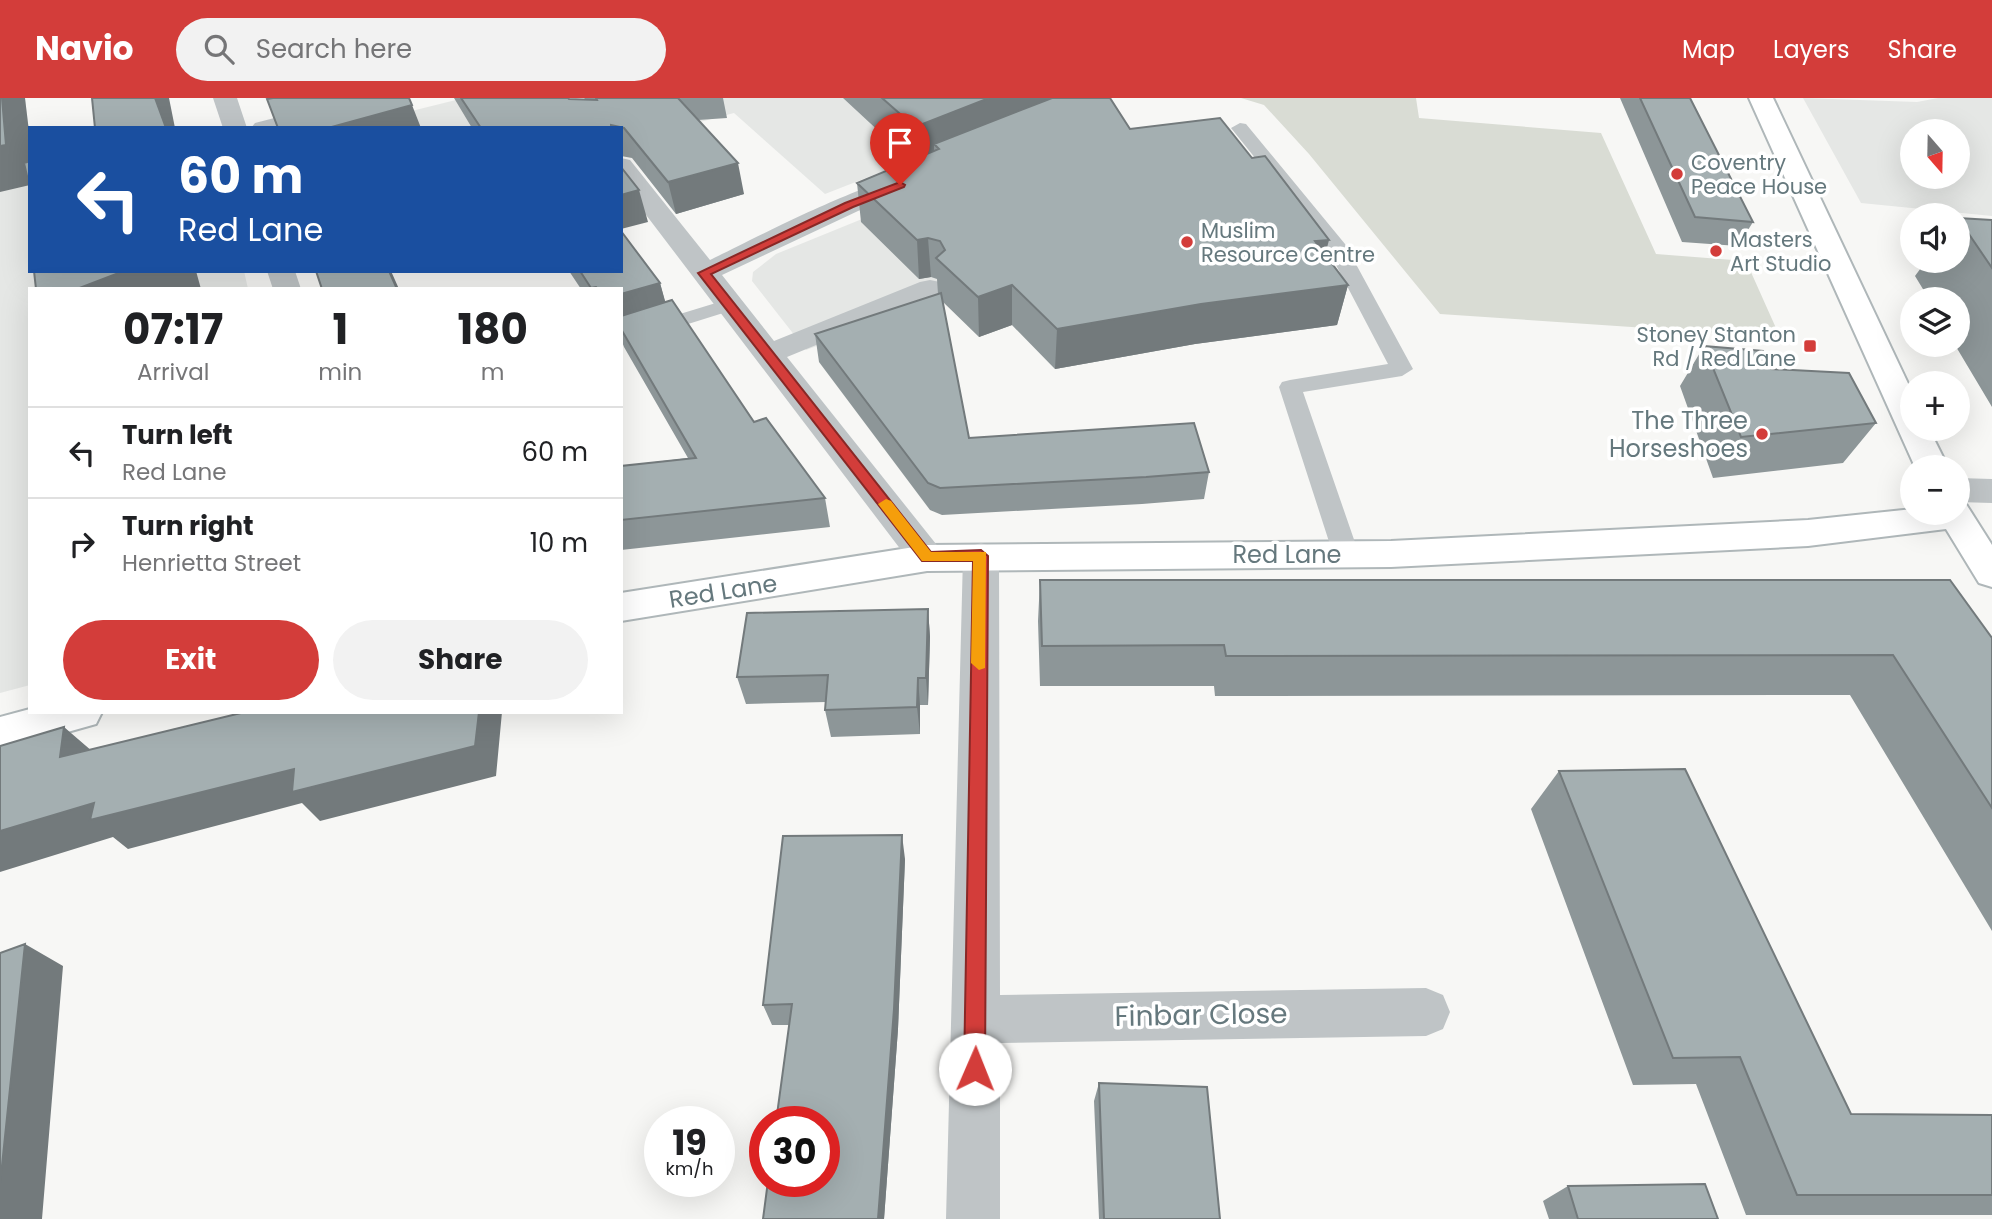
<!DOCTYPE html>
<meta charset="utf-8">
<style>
body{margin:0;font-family:Poppins,sans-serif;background:#f2f2f2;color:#202124;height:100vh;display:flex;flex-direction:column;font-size:26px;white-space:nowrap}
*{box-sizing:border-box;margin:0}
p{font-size:23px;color:#757577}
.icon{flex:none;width:38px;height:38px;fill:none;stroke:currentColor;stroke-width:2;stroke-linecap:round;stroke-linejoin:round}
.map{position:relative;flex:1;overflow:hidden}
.details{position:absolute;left:28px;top:189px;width:595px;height:427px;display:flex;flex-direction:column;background:#fff;border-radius:0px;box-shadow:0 7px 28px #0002}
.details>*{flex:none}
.hud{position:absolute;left:28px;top:28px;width:595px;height:147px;border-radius:0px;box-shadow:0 7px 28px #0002;background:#1a4fa0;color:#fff;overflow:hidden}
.needle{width:46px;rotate:160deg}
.tools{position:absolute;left:1900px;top:21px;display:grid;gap:14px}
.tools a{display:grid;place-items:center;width:70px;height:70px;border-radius:50%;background:#fff;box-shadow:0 7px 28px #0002;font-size:35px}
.speed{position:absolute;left:644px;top:1008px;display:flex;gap:14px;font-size:35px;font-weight:700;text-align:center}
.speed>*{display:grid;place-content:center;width:91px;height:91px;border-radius:50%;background:#fff;box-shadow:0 7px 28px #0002;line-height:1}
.speed small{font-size:18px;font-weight:400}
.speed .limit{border:10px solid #d22;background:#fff;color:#111}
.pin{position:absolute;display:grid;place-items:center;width:60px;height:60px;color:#fff;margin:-72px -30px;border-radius:50% 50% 50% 0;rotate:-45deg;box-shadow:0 0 7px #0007}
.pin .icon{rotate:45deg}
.me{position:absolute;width:77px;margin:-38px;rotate:1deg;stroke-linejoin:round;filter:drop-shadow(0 0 5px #0008)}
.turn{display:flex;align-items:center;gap:24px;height:147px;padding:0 35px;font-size:32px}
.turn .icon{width:91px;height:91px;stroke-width:2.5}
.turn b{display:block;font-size:49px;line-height:60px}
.eta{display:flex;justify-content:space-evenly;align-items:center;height:119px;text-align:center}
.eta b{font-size:42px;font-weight:700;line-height:49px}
.button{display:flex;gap:14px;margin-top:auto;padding:14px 35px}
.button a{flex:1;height:80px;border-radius:42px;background:#d33d3a;color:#fff;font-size:28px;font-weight:700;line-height:80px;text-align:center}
.button a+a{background:#f2f2f2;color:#202124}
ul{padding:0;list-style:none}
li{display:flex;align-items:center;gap:21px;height:91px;padding:0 35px;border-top:2px solid #e0e0e0}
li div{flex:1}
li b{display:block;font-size:26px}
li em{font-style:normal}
header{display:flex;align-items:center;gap:42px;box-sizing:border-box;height:98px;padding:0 35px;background:#d33d3a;color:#fff}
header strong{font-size:33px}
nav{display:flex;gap:38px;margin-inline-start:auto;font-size:24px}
.search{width:490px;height:63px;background:#f2f2f2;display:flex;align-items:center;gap:18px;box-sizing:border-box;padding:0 24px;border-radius:38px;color:#757577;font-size:26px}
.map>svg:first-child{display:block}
.built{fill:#e5e7e5;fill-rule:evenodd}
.green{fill:#d9dcd4}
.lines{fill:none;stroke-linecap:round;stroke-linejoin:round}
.secondary-casing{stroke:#afb7b9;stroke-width:4}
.lane{fill:#bfc4c6;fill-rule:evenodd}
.street{fill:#bfc4c6;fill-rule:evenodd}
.secondary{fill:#fff;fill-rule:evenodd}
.wall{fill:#8d9698}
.shaded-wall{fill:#737a7c}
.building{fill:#a4afb1;stroke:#737a7c;stroke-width:2}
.route{fill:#d33d3a;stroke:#892826;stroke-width:2}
.slow{fill:#f59e0b}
.poi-dot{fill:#d33d3a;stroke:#fff;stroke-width:2.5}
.labels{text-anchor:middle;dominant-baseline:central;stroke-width:7;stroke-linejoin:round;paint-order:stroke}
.far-poi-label{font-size:21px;fill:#65787d;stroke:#fff;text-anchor:start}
.poi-label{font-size:24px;fill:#65787d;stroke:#fff;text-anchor:end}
.street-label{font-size:24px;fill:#65787d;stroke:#fff}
.near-street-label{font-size:28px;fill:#65787d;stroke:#fff}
</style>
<header>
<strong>Navio</strong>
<div class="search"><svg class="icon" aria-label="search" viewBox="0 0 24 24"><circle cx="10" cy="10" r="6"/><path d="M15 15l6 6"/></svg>Search here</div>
<nav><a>Map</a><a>Layers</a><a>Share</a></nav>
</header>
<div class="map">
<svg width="1992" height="1121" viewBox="0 0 1992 1121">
<rect width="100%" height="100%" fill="#f7f7f5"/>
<path class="built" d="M0,0h25l5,42v131h214l4,18h-218v396l-30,8z
M464,0l80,30h-201z
M593,0h477l-245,96 -91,-81 -49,13 -64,2z
M1803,0l114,4 21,-4h54v118l-131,-13zM1913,33h45v46h-45z
M1017,58l34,20 94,177 -90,16 -80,-81 -169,62 -54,-69 1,-9 23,-18z"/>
<path class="green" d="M1241,0h175l3,20 182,15 55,121 90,7 34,76 -340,-23 -131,-160 -45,-49z"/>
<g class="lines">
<defs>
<path id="secondary" d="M1749,0h24l140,296v35h16l19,38h-33z
M1958,404l8,2 26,41v42l-13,-4 -33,-54 -138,17 -417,21 -464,4 -306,50v-28l306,-48 464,-4 417,-21 105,-11v4h45z
M30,611v3h72l-6,12 -96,27v-34z"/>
</defs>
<use href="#secondary" class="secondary-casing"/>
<path class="lane" d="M1240,25l6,1 99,120 68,125 -11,7 -99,16 56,162 -4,7 -9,2 -9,-2 -4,-7 -54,-167 3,-5 8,-2 98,-16 -62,-118 -95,-118z
M729,201l10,6 -3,4 -115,36v-13z"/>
<path class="street" d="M213,0h24l10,30h-24z
M352,0h39l-4,5 -95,25h-41l4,-5z
M621,60l9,2 80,100c35,-17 176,-91 206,-83l4,5 -4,5 -58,24 -136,64 52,66 146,-59 10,-2 10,2 4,6 -4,6 -153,63 153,192 5,9 -5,9 -13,4 -13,-4 -293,-385z
M267,173h28l6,18h-28z
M1958,380l34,1v24l-34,-1z
M981,445l13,4 5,9 1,439 426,-7 17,7 7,17 -7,17 -17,7 -426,7v176h-54l17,-663 5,-9z"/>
<use href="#secondary" class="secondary"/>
</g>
<path class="wall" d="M454,0h114l1,1h16l-1,-1h139l4,20 -29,2 46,74 -68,20 -44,-56 -11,-2v-28h-149z
M843,0h267l20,31 195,126 23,30 -11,40 -142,19 -140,25 -43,-44 -33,12 -36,-35 26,136 240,34 -5,27 -62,5 -200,11 -12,-5 -111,-148 -4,-28 123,-40 -1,-15 -6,-2 -12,2 -58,-57 -4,-39 54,-22z
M1620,0h70l63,124 -15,24 -56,-4z
M1958,120l34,2v187l-37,-62h3v-46h-29l-14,-23 11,-15h32z
M569,173h52l39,12 5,19 89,120 71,76 5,29 -209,23v-84l67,-8 -64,-111 -3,-8v-50h-40z
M1704,248l67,23 105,54 -33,40 -130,15 -33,-92z
M1040,482l952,58v293l-142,-236 -635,1 -1,-10h-174l-2,-65z
M928,511l2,28 -2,68h-8v29l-89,3 -6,-27 1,-8 -80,2 -9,-27z
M1559,673l292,343 141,1v100h-246l-50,-131 -63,1 -102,-276z
M905,761l-7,170 -14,190h-121l26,-194h-17l-9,-20z
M1099,985l121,136h-121l-5,-118z
M1568,1088l150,33h-169l-6,-18z"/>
<path class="shaded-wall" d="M2,0h23l5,42v45l-30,7v-46z
M155,0h14l6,30h-9z
M989,0h94l-144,51 -5,-5v15l-17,7 -2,-39z
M412,7l9,23h-93z
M738,65l6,31 -68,20 -8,-32z
M639,92l9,32 -27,7v-34z
M928,140l3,39 -12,2 -2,-39z
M1329,142l-10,39 -4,-38z
M124,173h72l5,18h-124z
M389,173h2l8,18h-2z
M660,185l9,32 -48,14v-35z
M1012,187v40l-33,12 -1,-40z
M1348,187l-11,40 -142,19 -140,25 2,-40 144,-25z
M928,511l2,28 -2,68 -2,-27z
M918,580l2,27v29l-3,-27z
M479,614h23l-6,64 -176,45 -18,-18 -174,46 -15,-12 -113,35v-41l94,-28z
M64,629l36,31 -40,-1z
M902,737l3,24 -7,170 -14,190h-6z
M25,846l38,22 -21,253h-42v-34z"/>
<path class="building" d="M0,0h2l4,47 -6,1z
M92,0h63l11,30h-71z
M273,0h136l3,7 -84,23h-50l-11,-29z
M461,0h107l1,1 28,1 -1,-2h82l60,65 -70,19 -44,-54 -13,-3v3h-130z
M882,0h107l-74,29z
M1052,0h58l20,31 90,-11 32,40 13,-2 64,84 -14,1 33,44 -147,19 -144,25 -45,-44 -34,12 -42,-39 9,-8 -5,-9 -12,-3 -11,2 -60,-57 82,-34 -5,-5z
M1640,0h50l63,124 -58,-5z
M30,63v28l-6,-26z
M621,69l18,23 -18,5z
M1958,120l34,2v48z
M621,133l39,52 -39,11v-5h-23l-2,-2 -5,1 -11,-17h41z
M34,173h90l-47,18h-41z
M316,173h73l8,18h-75z
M941,195l28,145 225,-15 15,49 -63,5 -206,11 -12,-5 -113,-149z
M672,202l82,122 12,-4 59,80 -204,22v-54l75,-8 -75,-129v-13z
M1704,248l59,5 8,18 78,4 27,50 -135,14z
M1040,482h910l42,58v170l-99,-153 -667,1 -2,-11 -182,1z
M928,511l-2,69h-8l-1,29 -92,3 3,-35 -91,2 10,-64z
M245,614h234l-4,34 -183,46 2,-23 -204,51 4,-17 -94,28v-85l64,-19 -4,30z
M1685,671l166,345 141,1v80h-195l-57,-138 -67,1 -114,-287z
M902,737l-8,174 -16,210h-115l5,-38h56v-59h-48l16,-118 -29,1 20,-169z
M25,846l-25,241v-232z
M1099,985l108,4 13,132h-116z
M1705,1086l13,35h-140l-10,-33z"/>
<path class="route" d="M900,84l5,3 -1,2 -51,20 -142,67 220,278 50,-2 7,6 -3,513 -3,7 -7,3 -8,-3 -3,-7 9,-508h-51l-224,-288 147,-70z"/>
<path class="slow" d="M886,401l5,2 40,51h55l-1,116 -6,2 -8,-7 2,-102h-51l-44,-57z"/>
<g class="poi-dot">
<circle cx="1677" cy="76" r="7"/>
<circle cx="1187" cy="144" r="7"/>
<circle cx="1716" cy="153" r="7"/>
<rect x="1803" y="241" width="14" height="14" rx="3.5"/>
<circle cx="1762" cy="336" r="7"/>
</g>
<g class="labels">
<g class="far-poi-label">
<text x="1691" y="64">Coventry<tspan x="1691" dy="24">Peace House</tspan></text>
<text x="1201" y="132">Muslim<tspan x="1201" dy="24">Resource Centre</tspan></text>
<text x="1730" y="141">Masters<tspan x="1730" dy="24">Art Studio</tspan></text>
<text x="1796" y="236" text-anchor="end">Stoney Stanton<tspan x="1796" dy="24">Rd / Red Lane</tspan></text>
</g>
<g class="poi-label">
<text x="1748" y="322">The Three<tspan x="1748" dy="28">Horseshoes</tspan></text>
</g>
<g class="street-label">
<text x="1287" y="456">Red Lane</text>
<text transform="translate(723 493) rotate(-9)">Red Lane</text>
</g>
<g class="near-street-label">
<text transform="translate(1201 917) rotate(-1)">Finbar Close</text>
</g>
</g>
</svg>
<div class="tools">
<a><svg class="needle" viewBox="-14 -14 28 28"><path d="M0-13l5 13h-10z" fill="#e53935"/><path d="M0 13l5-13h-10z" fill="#757577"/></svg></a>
<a><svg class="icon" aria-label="sound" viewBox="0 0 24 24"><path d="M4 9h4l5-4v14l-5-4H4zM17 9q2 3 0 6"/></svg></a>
<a><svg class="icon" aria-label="layers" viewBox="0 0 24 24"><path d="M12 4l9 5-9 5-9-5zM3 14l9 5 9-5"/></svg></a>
<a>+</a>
<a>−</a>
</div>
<div class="speed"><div>19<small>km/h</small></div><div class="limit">30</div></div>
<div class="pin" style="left:900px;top:87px;background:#d93025"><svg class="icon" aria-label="arrive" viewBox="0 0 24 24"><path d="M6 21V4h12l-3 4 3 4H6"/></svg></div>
<svg class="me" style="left:975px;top:971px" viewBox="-20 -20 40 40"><circle r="19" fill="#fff"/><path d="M0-13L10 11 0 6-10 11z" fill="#d33d3a"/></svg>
<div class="hud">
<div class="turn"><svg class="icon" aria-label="left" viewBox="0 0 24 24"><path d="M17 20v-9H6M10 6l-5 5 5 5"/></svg><div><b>60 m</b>Red Lane</div></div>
</div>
<section class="details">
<div class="eta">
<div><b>07:17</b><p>Arrival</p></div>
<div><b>1</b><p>min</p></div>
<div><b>180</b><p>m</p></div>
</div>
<ul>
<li><svg class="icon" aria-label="left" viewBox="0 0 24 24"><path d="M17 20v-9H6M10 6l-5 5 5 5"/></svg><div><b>Turn left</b><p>Red Lane</p></div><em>60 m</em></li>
<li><svg class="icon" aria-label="right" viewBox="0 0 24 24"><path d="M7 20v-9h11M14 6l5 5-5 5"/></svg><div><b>Turn right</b><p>Henrietta Street</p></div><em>10 m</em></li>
</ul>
<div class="button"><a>Exit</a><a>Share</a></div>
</section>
</div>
